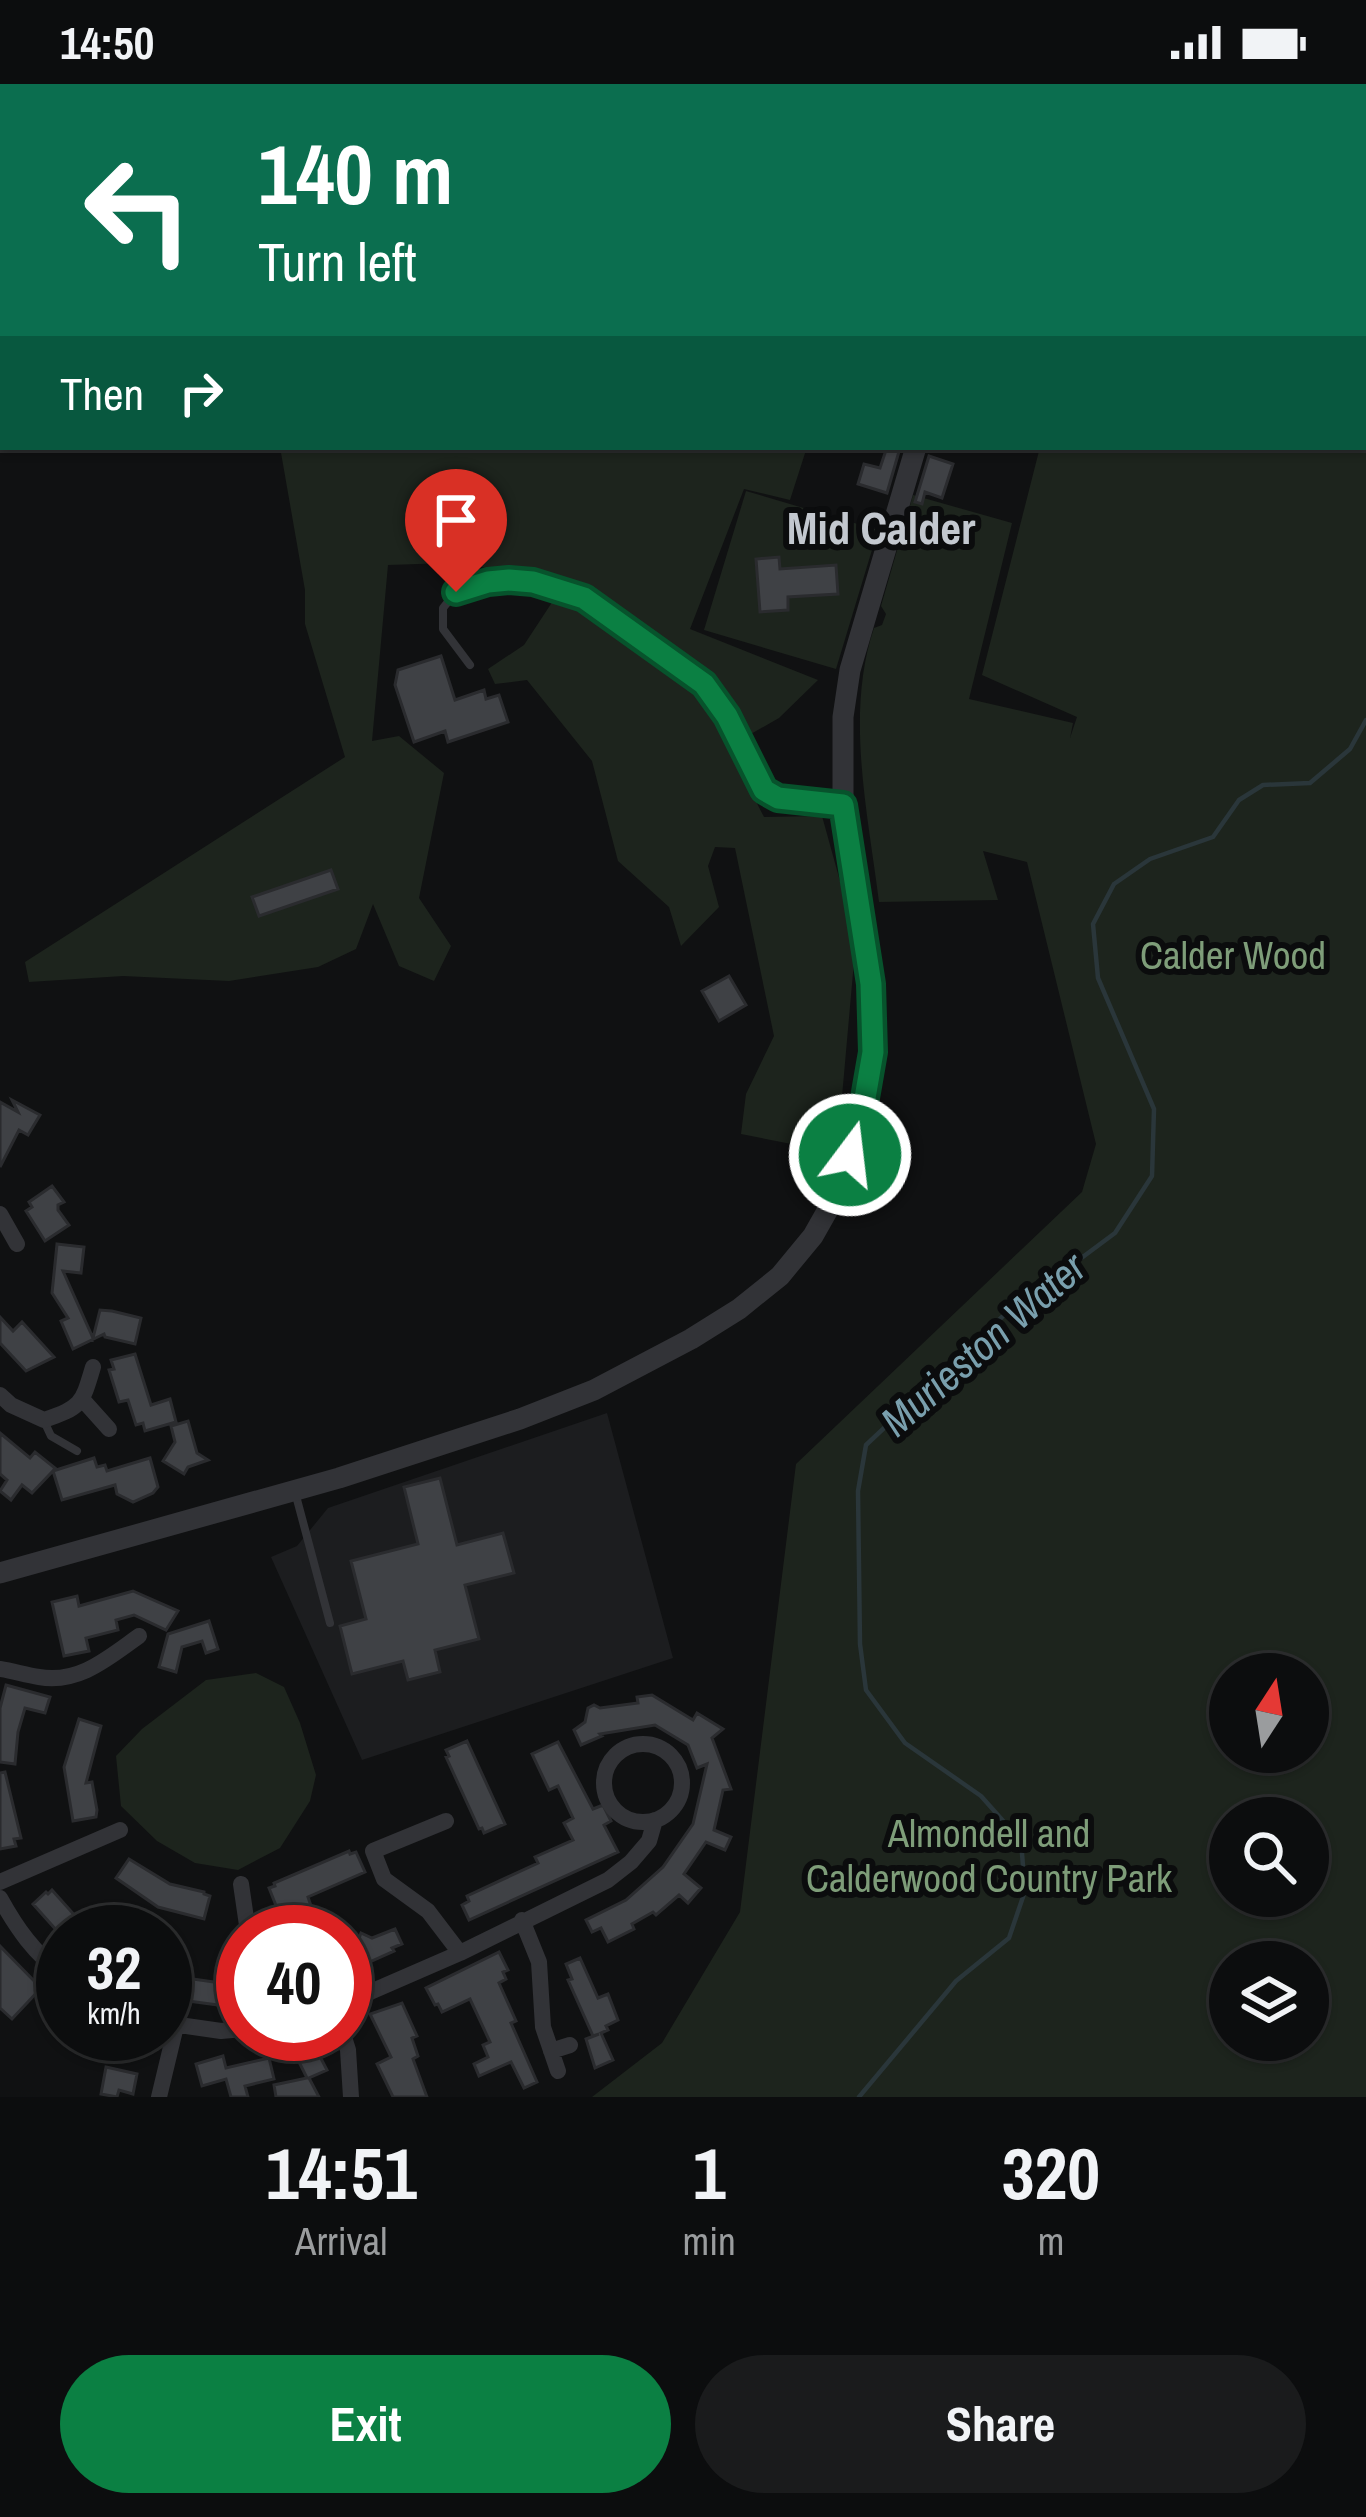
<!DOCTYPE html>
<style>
body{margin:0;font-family:"Archivo Narrow",sans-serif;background:#1a1b1c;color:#f1f3f6;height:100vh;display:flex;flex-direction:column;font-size:45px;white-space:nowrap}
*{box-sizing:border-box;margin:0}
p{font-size:39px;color:#9a9c9e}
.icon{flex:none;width:66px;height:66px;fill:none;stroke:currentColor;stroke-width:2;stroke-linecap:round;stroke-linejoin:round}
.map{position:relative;height:2013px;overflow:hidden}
.drawer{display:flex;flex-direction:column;background:#0c0d0e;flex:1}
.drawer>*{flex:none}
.hud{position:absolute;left:0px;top:0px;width:1368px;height:366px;box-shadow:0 3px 9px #0004,0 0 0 3px #2c2d2e;background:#0b6e4f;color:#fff;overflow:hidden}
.needle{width:78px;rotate:12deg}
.tools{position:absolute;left:1209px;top:1569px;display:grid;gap:24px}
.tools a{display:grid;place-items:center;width:120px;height:120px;border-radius:50%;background:#0c0d0e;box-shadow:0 3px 9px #0004,0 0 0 3px #2c2d2e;font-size:60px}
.speed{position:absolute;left:36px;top:1821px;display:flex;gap:24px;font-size:60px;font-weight:700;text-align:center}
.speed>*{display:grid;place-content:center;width:156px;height:156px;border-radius:50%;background:#0c0d0e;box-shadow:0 3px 9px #0004,0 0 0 3px #2c2d2e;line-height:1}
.speed small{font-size:30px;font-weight:400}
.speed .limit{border:18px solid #d22;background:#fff;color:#111}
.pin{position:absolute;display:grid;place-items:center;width:102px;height:102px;color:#fff;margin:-123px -51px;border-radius:50% 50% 50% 0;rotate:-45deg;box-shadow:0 0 12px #0007}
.pin .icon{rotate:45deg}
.me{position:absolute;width:132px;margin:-66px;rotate:15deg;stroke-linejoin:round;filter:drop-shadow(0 0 9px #0008)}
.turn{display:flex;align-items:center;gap:42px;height:252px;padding:0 60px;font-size:54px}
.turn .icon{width:156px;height:156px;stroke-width:2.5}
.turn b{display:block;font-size:84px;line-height:102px}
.then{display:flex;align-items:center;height:114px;padding:0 60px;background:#0003;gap:24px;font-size:45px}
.eta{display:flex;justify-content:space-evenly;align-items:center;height:204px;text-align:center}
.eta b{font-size:72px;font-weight:700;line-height:84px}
.button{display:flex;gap:24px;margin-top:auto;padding:24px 60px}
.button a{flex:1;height:138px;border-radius:72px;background:#0b8043;color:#fff;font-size:48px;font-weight:700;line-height:138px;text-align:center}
.button a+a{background:#1a1b1c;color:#f1f3f6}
.status{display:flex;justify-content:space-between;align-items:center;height:84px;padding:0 60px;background:#0c0d0e;direction:ltr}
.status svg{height:33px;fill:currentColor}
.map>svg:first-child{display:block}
.built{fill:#1c1d1f}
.green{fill:#1d241d;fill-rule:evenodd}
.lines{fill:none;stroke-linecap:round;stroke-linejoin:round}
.stream{stroke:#2a363a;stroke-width:4.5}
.building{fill:#3f4145;stroke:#2a2b2e;stroke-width:3}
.service{stroke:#323337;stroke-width:8}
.minor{stroke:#323337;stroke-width:16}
.tertiary{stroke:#323337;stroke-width:21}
.secondary{stroke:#404347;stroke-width:24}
.route-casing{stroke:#07532c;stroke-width:30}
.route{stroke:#0b8043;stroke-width:21}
.labels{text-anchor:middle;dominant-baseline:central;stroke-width:12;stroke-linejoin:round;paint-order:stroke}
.park-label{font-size:39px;fill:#7e9d79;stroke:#0b0c0d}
.water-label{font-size:42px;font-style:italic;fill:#799fad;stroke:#0b0c0d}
.quarter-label{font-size:45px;font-weight:bold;fill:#c3c8cf;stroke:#0b0c0d}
</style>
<div class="status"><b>14:50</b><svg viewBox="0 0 49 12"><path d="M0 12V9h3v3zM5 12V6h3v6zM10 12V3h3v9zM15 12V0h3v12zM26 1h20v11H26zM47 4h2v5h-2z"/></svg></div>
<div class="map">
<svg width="1366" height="2013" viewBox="0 0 1366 2013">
<rect width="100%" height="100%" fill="#101112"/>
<path class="built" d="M607,1329l66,245 -311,102 -91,-203 26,-11 31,-38z"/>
<path class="green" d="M1188,0h178v2013h-774l70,-54 78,-131 56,-448 286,-272 14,-48 -69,-282 -44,-11 15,49 -119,2c-11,-89 -34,-188 -5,-274l8,-3 4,-11 -5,-8 32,-111 99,28 -43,176 104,24 -3,15 7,-21 -95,-42 58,-228h325v-360h-178zM1230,1590h78v78h-78zM1230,1734h78v78h-78zM1230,1878h78v78h-78z
M280,363h527l-17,53 -46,-11 -54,140 128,51 -39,38 -51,29 36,70 58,-1 34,123 -19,214 -96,-19 5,-40 28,-58 -39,-188 -20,-1 -7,19 11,41 -38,39 -12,-39 -51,-46 -26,-100 -65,-81 -32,4 -7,-15 36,-24 44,-67 -119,-15 -61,2 -16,176 27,-5 45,37 -25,125 32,48 -17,35 -35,-15 -26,-62 -17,45 -38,18 -89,14 -106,-5 -94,6 -4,-20 320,-205 -40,-133v-34z
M746,407l132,39 -42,139 -132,-39z
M256,1589l28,14 16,36 16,52 -6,26 -30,47 -42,22 -43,-7 -38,-22 -36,-35 -5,-50 26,-27 64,-49z"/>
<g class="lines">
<path class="stream" d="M859,2013l97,-116 53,-43 16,-47 -4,-50 -40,-45 -76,-53 -39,-53 -6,-46 -2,-153 8,-46 136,-128 113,-84 37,-57 2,-67 -56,-131 -5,-54 21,-40 36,-25 63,-22 26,-37 24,-15 47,-2 40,-34 16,-29"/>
</g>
<path class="building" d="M887,363l13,1 -13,45 -29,-9 6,-20 16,4z
M929,372l24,8 -11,34 -17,-6 -3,12 -7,-2z
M779,473l1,12 56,-4 2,29 -50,3v13l-28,2 -4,-53z
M441,572l14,44 29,-10 2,9 13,-4 9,27 -60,20 -3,-11 -31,11 -19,-57 3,-15z
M331,786l7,19 -79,27 -7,-19z
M729,892l17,29 -27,16 -17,-30z
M12,1016l28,15 -12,20 -9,-5 -19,37v-65l18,10z
M52,1102l12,16 -6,3v5l11,15 -24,16 -19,-30 6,-4 -3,-5z
M57,1160l27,3 -3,26 -18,-2 30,67 7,-28 12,1 29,7 -6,26 -30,-7 -1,-3 -31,15 -12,-28 7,-3 -16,-25z
M0,1233l13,14 9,-9 32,35 -28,14 -26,-28z
M135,1270l16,51 19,-6 6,23 -31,9 -2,-8 -7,2 -8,-25 -9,2 -10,-32 5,-1 -3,-9z
M188,1337l9,32 11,7 -20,7 -4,7 -21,-13 12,-19 -4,-16z
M0,1349l30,25 5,-6 20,16 -2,3 41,-13 3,9 8,-2 2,6 43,-13 8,29 -5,6 -20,9 -16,-8 -2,-9 -53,15 -9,-29 -21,22 -10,-8 -11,15 -11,-9 7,-11 -7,-6z
M440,1394l17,67 46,-12 11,40 -49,12 14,54 -44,11 5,22 -32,8 -5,-19 -51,13 -12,-48 26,-7 -15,-58 67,-17 -14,-57z
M133,1507l45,20 -12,19 -32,-15 -18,5 2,10 -32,8 3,13 -25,5 -12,-54 25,-6 2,10z
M209,1537l9,28 -12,4 -4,-12 -20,6 -6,25 -17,-5 9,-33z
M6,1601l44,12 -5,16 -20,-5 -7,24 -3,32 -15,-2v-54z
M652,1611l41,25 4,-7 26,16 -11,9 19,51 -8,1 -9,40 17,7 -6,13 -19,-8 -22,32 17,14 -13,15 -9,-8 -23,20 -3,-3 -21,12 2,5 -26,13 -7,-14 -9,4 -6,-12 40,-20 37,-33 30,-43 14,-60 -10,4 -9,-23 -33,-20 -55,9 2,2 -21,9 -7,-15 11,-8 3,-14 6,-3 6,3 38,-5 -1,-6z
M79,1635l22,7 -15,57 6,-1 5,28 -1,7 -23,4 -9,-54z
M467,1657l38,83 -21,9 -2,-5 -3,1 -33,-72 3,-1 -3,-6z
M558,1658l35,67 10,-4 8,16 -7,4 14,27 -149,68 -7,-15 7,-4 -2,-5 71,-33 -3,-6 38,-17 -9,-17 9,-5 -15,-32 -9,4 -17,-36z
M5,1688l16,66 -7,1 2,7 -16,3v-76z
M349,1767l1,3 6,-2 9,20 -57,25 3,9 -30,12 -12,-30 6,-2 -1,-3z
M129,1775l41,25 34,8v2l6,2 -6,23 -46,-12 -42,-29z
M52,1806l25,28 11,-9 9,11 -10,9 2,3h-31l-25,-28 13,-12 2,2z
M395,1845l7,15 -10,4 2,3 -49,22v-29l11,2 5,-13 11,5z
M0,1862l41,42 -29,31 -12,-11z
M499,1868l9,18 -5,2 3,7 -7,4 17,38 -5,2 26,59 -13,6 -13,-26 -32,14 -5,-12 14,-7 -5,-12 7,-3 -20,-43 -28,13 -4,-8 -3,1 -9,-17z
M580,1874l18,40 10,-4 10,26 -12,6 2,4 -7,3 12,27 -18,8 -9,-29 13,-5 -6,2 -25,-56 4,-1 -6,-15z
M165,1891l56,8 -1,5 10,1 -2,14 -10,-1v3l-53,-7z
M402,1919l15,33 -5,2 6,18 -5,3 14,38h-34l-16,-33 14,-7 -21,-43z
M312,1957l15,29 -18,8 10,19h-43l-2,-12 33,-7 -14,-28z
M223,1972l3,12 43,-10 5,21 -29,7 3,11h-17l-5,-18 -24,7 -6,-22z
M106,1983l31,7 -4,20 -14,-4 -2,7 -16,-3z"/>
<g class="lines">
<path class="service" d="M1328,0l4,3
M1365,34l1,1
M1365,144h1
M470,581l-27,-36v-21l13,-16 32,-10 21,-3 24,3 51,16 119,86 24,32 37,74 14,8 64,7
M44,1337l7,15 26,15
M295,1408l35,131"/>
<path class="minor" d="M547,0l19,3
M603,3l12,-3
M832,3l2,-3
M0,1130l17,30
M0,1311l11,10 33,15c38,-13 38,-16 49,-53
M83,1316l26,29
M0,1585c13,2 26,6 39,8 40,7 69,-19 100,-41
M604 1699a39 39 0 1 1 78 0a39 39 0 1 1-78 0Z
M446,1737l-73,30 11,28 44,32 32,42
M0,1798l120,-52
M241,1800l7,48
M0,1814c16,29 35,57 63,76
M522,1836l17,42 4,65 15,44
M345,1919l115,-50 148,-73 23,-18 18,-21 6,-21
M165,1939l56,8 22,-2
M343,1950l5,16 3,47
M551,1967l19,-6
M159,2013l17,-71"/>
<path class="tertiary" d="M1088,3l2,-3
M0,1489l339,-95 181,-59 74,-29 97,-51 48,-30 41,-33 33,-40 26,-46 22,-69 12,-69 -2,-68 -28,-179v-88l7,-47 66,-223"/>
<path class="secondary" d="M434,3l2,-3
M0,47l3,2"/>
</g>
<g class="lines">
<defs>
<path id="route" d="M456,508l32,-10 21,-2 24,2 51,16 120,86 23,32 37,74 14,8 65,7 28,179 2,68 -12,69 -11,34"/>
</defs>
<use href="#route" class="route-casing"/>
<use href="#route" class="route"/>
</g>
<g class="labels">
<g class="park-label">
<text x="1233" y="871">Calder Wood</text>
<text x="989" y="1749">Almondell and<tspan x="989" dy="45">Calderwood Country Park</tspan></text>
</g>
<g class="water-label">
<text transform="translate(983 1260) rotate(-41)">Murieston Water</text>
</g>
<g class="quarter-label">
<text x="881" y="443">Mid Calder</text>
</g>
</g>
</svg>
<div class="tools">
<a><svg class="needle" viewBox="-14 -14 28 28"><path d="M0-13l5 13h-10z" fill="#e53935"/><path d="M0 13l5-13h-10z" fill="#9a9c9e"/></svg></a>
<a><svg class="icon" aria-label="search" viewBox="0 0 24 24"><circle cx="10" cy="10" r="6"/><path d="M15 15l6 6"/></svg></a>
<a><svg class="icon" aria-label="layers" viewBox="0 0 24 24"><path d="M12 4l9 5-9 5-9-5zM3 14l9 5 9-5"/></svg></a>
</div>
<div class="speed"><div>32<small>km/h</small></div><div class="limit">40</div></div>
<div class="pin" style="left:456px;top:508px;background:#d93025"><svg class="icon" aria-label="arrive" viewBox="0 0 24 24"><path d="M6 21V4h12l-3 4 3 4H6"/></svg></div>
<svg class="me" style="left:850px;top:1071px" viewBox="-20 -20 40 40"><circle r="17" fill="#0b8043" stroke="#fff" stroke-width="3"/><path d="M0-11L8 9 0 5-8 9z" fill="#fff"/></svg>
<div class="hud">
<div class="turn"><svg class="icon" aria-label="left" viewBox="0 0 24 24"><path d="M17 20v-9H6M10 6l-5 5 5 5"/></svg><div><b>140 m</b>Turn left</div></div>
<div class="then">Then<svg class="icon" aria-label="right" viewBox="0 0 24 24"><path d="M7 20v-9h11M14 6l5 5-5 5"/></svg></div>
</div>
</div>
<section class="drawer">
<div class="eta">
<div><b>14:51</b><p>Arrival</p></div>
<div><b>1</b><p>min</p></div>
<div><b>320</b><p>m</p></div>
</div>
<div class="button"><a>Exit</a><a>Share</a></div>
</section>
